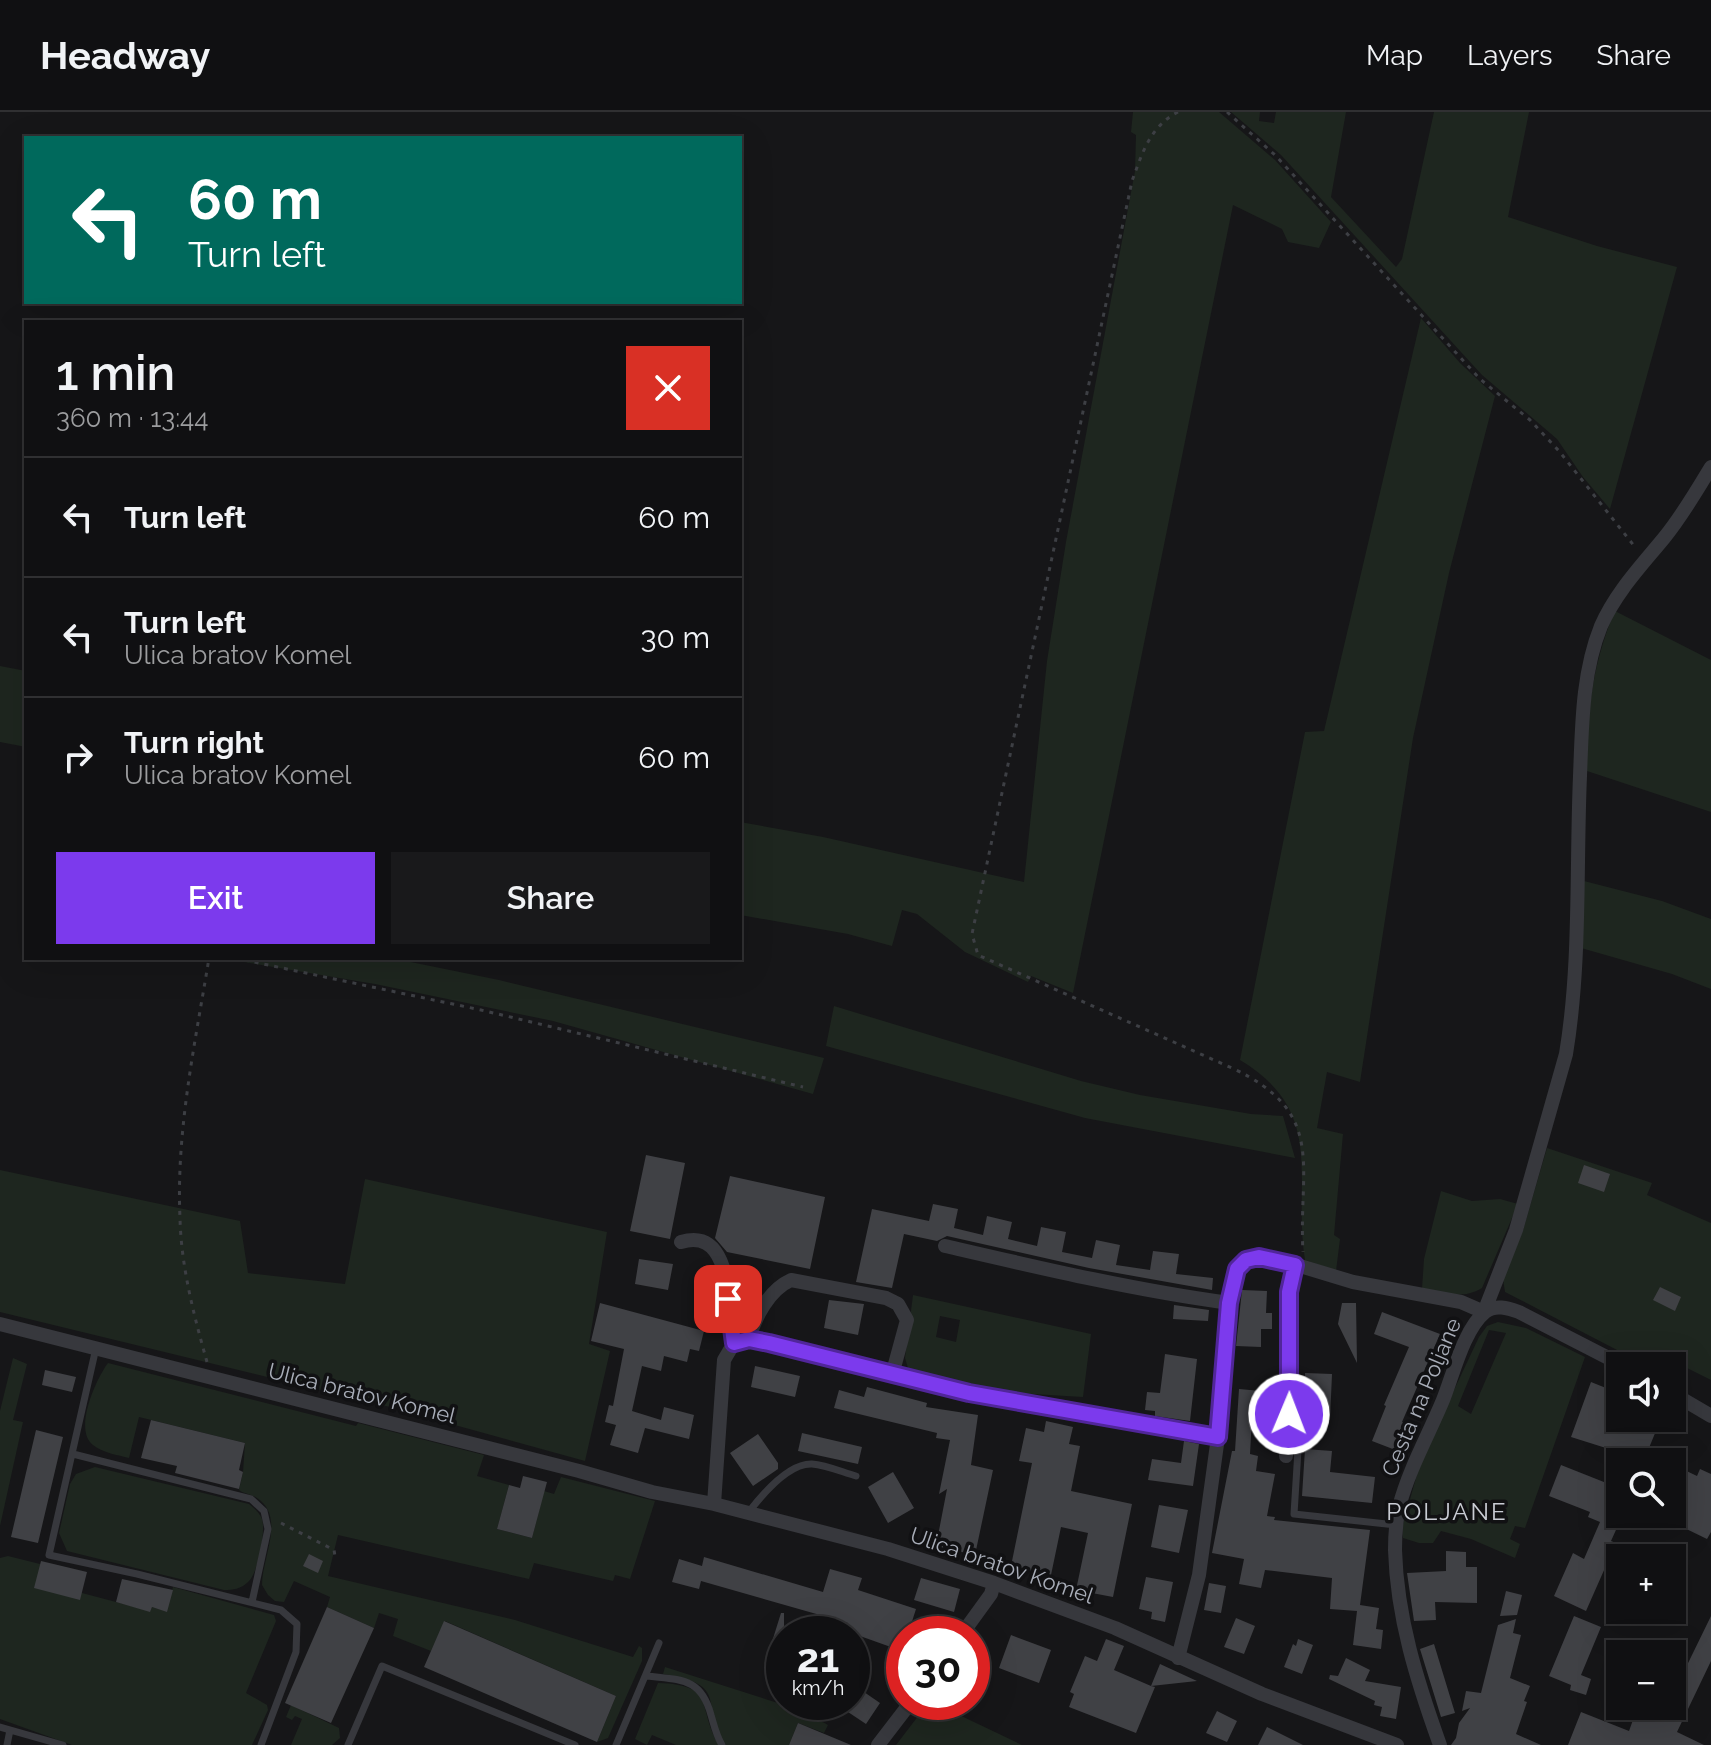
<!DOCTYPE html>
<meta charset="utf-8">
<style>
body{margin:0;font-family:Raleway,sans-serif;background:#19191b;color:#f1f3f6;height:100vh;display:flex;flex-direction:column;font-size:30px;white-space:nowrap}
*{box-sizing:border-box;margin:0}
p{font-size:26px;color:#9c9d9f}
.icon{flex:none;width:44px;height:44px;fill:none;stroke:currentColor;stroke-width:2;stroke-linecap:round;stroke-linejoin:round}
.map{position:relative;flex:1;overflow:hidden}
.sheet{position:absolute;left:24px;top:208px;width:718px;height:640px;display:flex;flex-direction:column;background:#101012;border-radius:0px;box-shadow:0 8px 32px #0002,0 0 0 2px #303032}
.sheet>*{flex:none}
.guide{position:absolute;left:24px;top:24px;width:718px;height:168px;border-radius:0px;box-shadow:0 8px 32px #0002,0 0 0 2px #303032;background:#00695c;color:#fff;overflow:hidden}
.fabs{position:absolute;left:1606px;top:1240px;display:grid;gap:16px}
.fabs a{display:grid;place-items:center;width:80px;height:80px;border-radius:0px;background:#101012;box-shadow:0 8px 32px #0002,0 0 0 2px #303032;font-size:40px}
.speed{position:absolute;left:766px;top:1504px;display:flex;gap:16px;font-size:40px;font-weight:700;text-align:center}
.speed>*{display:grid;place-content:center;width:104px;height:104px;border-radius:50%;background:#101012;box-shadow:0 8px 32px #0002,0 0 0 2px #303032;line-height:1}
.speed small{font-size:20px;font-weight:400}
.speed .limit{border:12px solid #d22;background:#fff;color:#111}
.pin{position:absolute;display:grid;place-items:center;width:68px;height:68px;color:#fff;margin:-34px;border-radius:16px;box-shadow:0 4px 12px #0006}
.me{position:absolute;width:88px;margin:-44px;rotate:1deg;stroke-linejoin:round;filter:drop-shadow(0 0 6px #0008)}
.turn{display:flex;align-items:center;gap:28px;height:168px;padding:0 32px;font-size:36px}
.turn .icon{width:104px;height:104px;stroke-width:2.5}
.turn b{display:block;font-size:56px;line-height:68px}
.round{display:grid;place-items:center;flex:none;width:84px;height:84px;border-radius:0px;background:#19191b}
.head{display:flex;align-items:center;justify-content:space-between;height:136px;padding:0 32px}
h1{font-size:48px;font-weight:600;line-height:60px}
.action{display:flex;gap:16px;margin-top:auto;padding:16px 32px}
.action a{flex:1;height:92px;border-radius:0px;background:#7c3aed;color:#fff;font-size:32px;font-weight:600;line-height:92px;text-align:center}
.action a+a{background:#19191b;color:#f1f3f6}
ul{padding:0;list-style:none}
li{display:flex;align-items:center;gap:24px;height:120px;padding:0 32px;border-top:2px solid #303032}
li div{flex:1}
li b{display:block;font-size:30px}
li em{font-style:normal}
header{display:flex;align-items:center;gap:48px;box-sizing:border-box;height:112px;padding:0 40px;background:#101012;border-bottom:2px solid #303032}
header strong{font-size:38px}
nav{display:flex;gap:44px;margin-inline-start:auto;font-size:28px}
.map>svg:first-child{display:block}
.green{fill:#1e261f;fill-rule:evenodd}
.building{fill:#404145}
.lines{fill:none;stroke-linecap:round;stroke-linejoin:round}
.path{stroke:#3d3f44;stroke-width:3;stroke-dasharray:4 6;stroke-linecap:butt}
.lane{stroke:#37383d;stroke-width:7}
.street{stroke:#37383d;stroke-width:14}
.route-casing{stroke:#51269a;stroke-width:20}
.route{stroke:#7c3aed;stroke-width:14}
.labels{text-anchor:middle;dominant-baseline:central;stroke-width:7;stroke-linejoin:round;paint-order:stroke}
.street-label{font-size:22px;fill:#a8adb8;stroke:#111113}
.neighbourhood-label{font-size:24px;letter-spacing:2px;fill:#c9ccd4;stroke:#111113}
</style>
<header>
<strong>Headway</strong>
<nav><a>Map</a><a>Layers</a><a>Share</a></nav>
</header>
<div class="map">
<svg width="1711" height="1633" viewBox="0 0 1711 1633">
<rect width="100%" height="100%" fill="#161618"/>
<path class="green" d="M1133,0h86l56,48 56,62 -12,26 -31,-6 -6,-13 -49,-24 -160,788 -42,-17 -3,6 -63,-30 -48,-38 -15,-4 -10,36 -44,-12 -108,-19v-93l83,15 201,45 23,-221 19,-119 69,-371 1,-36 -5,-3z
M1231,0h29l-1,9 15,2 2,-11h70l-15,85 65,70 6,-8 32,-147h95l-21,105 89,29 80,21 -67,242 -27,-32 -26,-38 -75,-64 -201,-220z
M1421,206l39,45 35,33 -46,177 -36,165 -53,344 -33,-10 -10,56 26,6 -9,101 6,4 -4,32 -31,-11c-13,-80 23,-147 -65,-200l65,-328 19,-1z
M1615,499l96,49v152l-124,-41c-1,-55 6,-110 28,-160z
M0,554l26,5v76l-26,-5z
M1584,769l78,20 49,18v70l-39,-15 -91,-26z
M220,846h171l108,22 325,78 -11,36 -260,-73 -178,-37z
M834,894l247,75 59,14 111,19 32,2 12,42 -210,-40 -259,-72z
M1547,1036l105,35 -5,12 64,28v157l-58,-29 -7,14 -141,-73 -2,-13 20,-49z
M0,1058l240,51 8,52 97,11 20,-105 242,53 -18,112 21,7 -25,110 -199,-55 -386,-94z
M1441,1079l31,10 28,-2 18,5 -36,84c-20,12 -39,5 -60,1l2,-30z
M913,1183l178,39 -8,63 -83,-5 -85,-18 -7,-6 -3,-10zM940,1204l20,4 -4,22 -20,-5z
M1498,1210l28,6 59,29 -60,171 -10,-2 -5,13 10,5 -5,14 -44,-19 -30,-8 -8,12h-14l-16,-5 -1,-10 19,-68 58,-123 8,-11zM1489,1218l17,3 -35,81 -13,-8z
M13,1246l14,6 -14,56 10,2 -23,104v-115z
M108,1251l248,63 2,-3 126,32 -7,21 32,9 -12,44 35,9 12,-47 10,3 7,-17 94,24 -25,78 -15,-4 -2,6 -79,-18 -5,16 -191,-44 -10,41 187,44 118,37 6,-11 3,2v13l-34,77 -11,4 19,-46 -171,-75 -14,30 -38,-15 5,-17 -19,-6 -5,15 -47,-21 3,-10 -36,-16 -10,21 -9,-1 -7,-6 -6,-10c0,-28 24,-68 -5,-87 -6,-4 -13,-4 -18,-8l4,-18 2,-29 -106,-26 -10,41c-11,-3 -26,-5 -36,-13 -20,-15 3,-66 15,-82z
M95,1355l154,37c5,4 10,8 13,15 4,12 -4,55 -14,63 -7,7 -15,8 -24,8l-157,-39 -8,-18 11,-49 6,-10z
M8,1444l32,8 42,29 68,18 2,-4 14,4 7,-24 101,28 2,6 -30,72 21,12 1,5 -16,35h-180l-72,-26v-161z
M665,1555l138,44 25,14 -4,8 -26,-10 -9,22h-63c-28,-41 6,-60 -63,-71z
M658,1571c60,2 38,24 61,62h-43l-24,-10 -5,10 -12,-6z
M929,1590h3l90,43h-126z
M291,1593l48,23 1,10 -8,7h-41l11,-26 -7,-3 -3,4 -6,-3z"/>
<path class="building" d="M646,1043l39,8 -15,76 -40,-8z
M1584,1053l26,9 -6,18 -26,-9z
M730,1064l95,21 -15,72 -83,-17 -12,-14z
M933,1092l25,5 -4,19 29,7 4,-19 25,6 -4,17 29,7 4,-19 25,5 -4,20 30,6 4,-18 24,5 -4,20 34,5 3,-19 26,3 -3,20 37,4 -1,12 -123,-22 -142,-32 -10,5 -33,-7 -12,54 -36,-6 16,-73 57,12z
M639,1147l34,5 -5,26 -33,-6z
M1660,1175l21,10 -6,14 -22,-11z
M1242,1178l25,1 -1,22h6v16h-11v18l-25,-1z
M829,1188l35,4 -6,31 -34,-7z
M600,1191l104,28 -5,20 -9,-2 -3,13 -23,-6 -3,15 -19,-5 -10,45 29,9 3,-13 30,8 -5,24 -44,-11 -7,25 -28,-8 6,-20 -11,-3 4,-17 4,1 11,-57 -33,-8z
M1342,1191h14l1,60 -19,-39z
M1174,1193l35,5 -1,11 -35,-2z
M1382,1200l58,22 -38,88 6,3 -10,26 -26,-10 14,-35 -2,-1 25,-58 -35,-13z
M1165,1242l32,5 -7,62 -35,-5v-5l-10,-1 2,-18 13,1z
M755,1254l45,10 -5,21 -44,-10z
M45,1258l31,7 -4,15 -30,-7z
M1305,1261l27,1 -2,46h-24z
M1591,1270l25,10 -9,26h32l19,8 -14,34 -73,-23z
M867,1275l60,16 -1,4 52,8 -7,50 22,5 -18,85 -39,-9 11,-57 -8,5 11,-54 -14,-2 1,-5 -103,-25 5,-18 25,7z
M1239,1277l22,2 -1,27 -8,-1 -2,37 8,2 -2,15 19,3 -8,42 8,1 -1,3 96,10 -10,75 19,3 -3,21 7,1 -2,19 -28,-4 4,-34 -27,-2 2,-31 -67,-8 -4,18 -22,-4 5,-25 -32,-6 20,-102h3z
M151,1308l94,23 -6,27 4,2 -4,17 -64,-16 2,-7 -36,-8z
M1046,1309l27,6 -4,17 11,2 -9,45 61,13 -19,93 -37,-7 12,-57 -27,-6 -10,48 -40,-9 21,-103 -13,-2 7,-33 18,4z
M36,1318l27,7 -25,106 -27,-6z
M802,1321l60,14 -4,17 -60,-13z
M758,1322l20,29v6l-25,17 -23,-33z
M1184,1329l15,3 -6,42 -45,-6 4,-21 29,4z
M1305,1337l27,2 -2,21 45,5 -3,26 -70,-7z
M1672,1352l25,12 3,-7 11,5v58l-4,7 -35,-17z
M1561,1353l53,21 -4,8 10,4v23l-9,20 5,2 -30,68 -32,-15 19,-43 11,6 16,-37 -12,-5 2,-5 -41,-16z
M893,1360l21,36 -26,15 -20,-36z
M523,1364l24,6 -15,56 -35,-9 12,-44 11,3z
M1159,1393l29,5 -9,43 -28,-6z
M1446,1439l20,1v15h11v36l-42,-1 1,18 -22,1 -7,-48 39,-2z
M309,1442l14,7 -5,12 -15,-7z
M704,1445l119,35 7,-23 32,9 -4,12 58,19 -8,25h-4l-2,17 -56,-20 2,-8 -147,-42 -2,8 -27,-7 7,-23 23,7z
M41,1449l46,11 -7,28 -46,-12z
M1146,1465l27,5 -8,40 -14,-3 1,-7 -13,-3z
M921,1466l39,11 -6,23 -40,-12z
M122,1467l51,11 -6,22 -15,-5 -2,5 -34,-10z
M1209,1471l17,3 -5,27 -17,-3z
M1506,1479l16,4 -5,20 -17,1z
M327,1495l47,21 -43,95 -46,-20z
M781,1501h3v54l-18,-6z
M1574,1504l27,11 -20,48 10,4 -5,16 -16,-5 1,-5 -22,-9z
M1711,1504v45l-34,71 27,13h-136l13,-33 48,19 9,-25h34v-10z
M1236,1506l19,8 -11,28 -20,-7z
M1516,1507l-3,14 8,2 -11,43 20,8 -6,15 3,1 -11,32 25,11h-90l5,-7 3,-15 11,-15 -8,3 4,-20 15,2 17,-68z
M444,1509l172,75 -19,46 -173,-75z
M1011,1523l40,15 -12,33 -40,-15z
M1106,1527l18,7 -10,24 37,16 9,-22 37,17 -46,5 4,1 -19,46 -67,-26 5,-13 -4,-2 15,-36 12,5z
M1298,1527l15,6 -11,29 -18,-7 9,-23 3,2z
M1434,1532l21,69 -14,4 -21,-68z
M1346,1546l24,12 -5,11 36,6 -5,32 -16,-3 2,-9 -8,-2 1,-4 -46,-22 1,-4 8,1z
M864,1580l16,11 -14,21 -24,-16 4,-6h6v-6l6,4z
M1217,1599l20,10 -10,21 -21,-9z
M798,1611l53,22h-62z
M1267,1615l36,18h-45z"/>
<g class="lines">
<path class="path" d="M1178,0c-28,14 -36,42 -46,69l-160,753 6,21 254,113c96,45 66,98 71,184
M1227,0l48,43 205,224 50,41 29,31 76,96
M235,846l246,52 322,77
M207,1250c-13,-46 -26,-96 -27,-144 -4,-87 15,-174 29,-260
M281,1411l53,27 1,6"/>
<path class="lane" d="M96,1236l-47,207 88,19 144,36 16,14 -1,28 -35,93
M1300,1306l-6,96 102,11
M73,1342l178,45 13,12 4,18 -16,73
M748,1401c13,-17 40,-50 64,-49 14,1 30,8 44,12
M647,1564c33,4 54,1 64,39 3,10 5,20 11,30
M0,1615l63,18
M7,1633l3,-15
M348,1633l34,-79 193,79
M616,1633l43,-102"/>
<path class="street" d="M681,1130c54,-16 46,71 53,101
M945,1134c95,22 188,44 284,57
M1484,1200l32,-82 50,-176c15,-91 10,-186 14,-278 2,-50 2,-103 21,-150 15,-34 40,-60 63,-88 18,-22 32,-46 47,-71
M0,1212l579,147 73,21 62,12 174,45 106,34 121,45 147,66 135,51
M749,1227c6,-22 20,-49 42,-59l95,18 12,6 9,16 -15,55
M1672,1281l39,23
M1286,1344l5,-113 -2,-51 6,-27
M714,1392l10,-144 10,-17 15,-4 220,54 249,44
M962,1522l29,-40 3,-11
M1178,1546l21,-83 19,-138 11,-134 8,-34 9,-9 13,-3 18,2 76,23 108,20 23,10
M878,1633l33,-43
M1440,1633c-23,-64 -43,-127 -45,-195 0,-15 1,-29 4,-43 10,-38 29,-71 44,-107 10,-25 21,-71 42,-88 10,-8 23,-4 34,0l105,54"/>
</g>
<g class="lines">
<defs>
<path id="route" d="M728,1187l6,44 15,-4 20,4 200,50 249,44 11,-134 8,-34 9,-9 13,-3 36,8 -6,27v122"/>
</defs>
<use href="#route" class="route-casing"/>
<use href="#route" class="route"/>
</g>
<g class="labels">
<g class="street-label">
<text transform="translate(362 1281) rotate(14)">Ulica bratov Komel</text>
<text transform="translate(1421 1285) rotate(-67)">Cesta na Poljane</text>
<text transform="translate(1002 1453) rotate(19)">Ulica bratov Komel</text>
</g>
<g class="neighbourhood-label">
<text x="1447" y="1399">POLJANE</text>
</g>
</g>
</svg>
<div class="fabs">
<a><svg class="icon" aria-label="sound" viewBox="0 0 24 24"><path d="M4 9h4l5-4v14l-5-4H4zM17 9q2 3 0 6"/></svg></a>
<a><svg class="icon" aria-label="search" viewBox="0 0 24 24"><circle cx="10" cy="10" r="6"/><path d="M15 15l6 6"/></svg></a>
<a>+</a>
<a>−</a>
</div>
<div class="speed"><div>21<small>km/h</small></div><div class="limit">30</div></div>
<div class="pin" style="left:728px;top:1187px;background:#d93025"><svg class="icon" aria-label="arrive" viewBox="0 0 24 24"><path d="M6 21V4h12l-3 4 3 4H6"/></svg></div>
<svg class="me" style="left:1289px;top:1302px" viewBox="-20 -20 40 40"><circle r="17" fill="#7c3aed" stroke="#fff" stroke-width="3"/><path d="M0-11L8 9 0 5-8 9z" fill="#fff"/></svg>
<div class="guide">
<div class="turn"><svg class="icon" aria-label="left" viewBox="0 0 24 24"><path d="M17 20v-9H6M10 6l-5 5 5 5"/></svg><div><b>60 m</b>Turn left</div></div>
</div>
<section class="sheet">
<div class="head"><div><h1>1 min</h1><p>360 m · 13:44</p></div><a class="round" style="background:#d93025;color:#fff"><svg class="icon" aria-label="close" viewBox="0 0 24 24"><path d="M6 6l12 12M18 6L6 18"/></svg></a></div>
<ul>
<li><svg class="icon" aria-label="left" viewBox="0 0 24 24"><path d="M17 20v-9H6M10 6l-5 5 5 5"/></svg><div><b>Turn left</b></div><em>60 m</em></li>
<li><svg class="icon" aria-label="left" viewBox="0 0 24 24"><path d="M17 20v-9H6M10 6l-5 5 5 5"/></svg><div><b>Turn left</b><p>Ulica bratov Komel</p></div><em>30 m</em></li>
<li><svg class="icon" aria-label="right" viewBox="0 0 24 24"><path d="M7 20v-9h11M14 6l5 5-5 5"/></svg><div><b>Turn right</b><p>Ulica bratov Komel</p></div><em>60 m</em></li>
</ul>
<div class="action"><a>Exit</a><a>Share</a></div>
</section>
</div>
